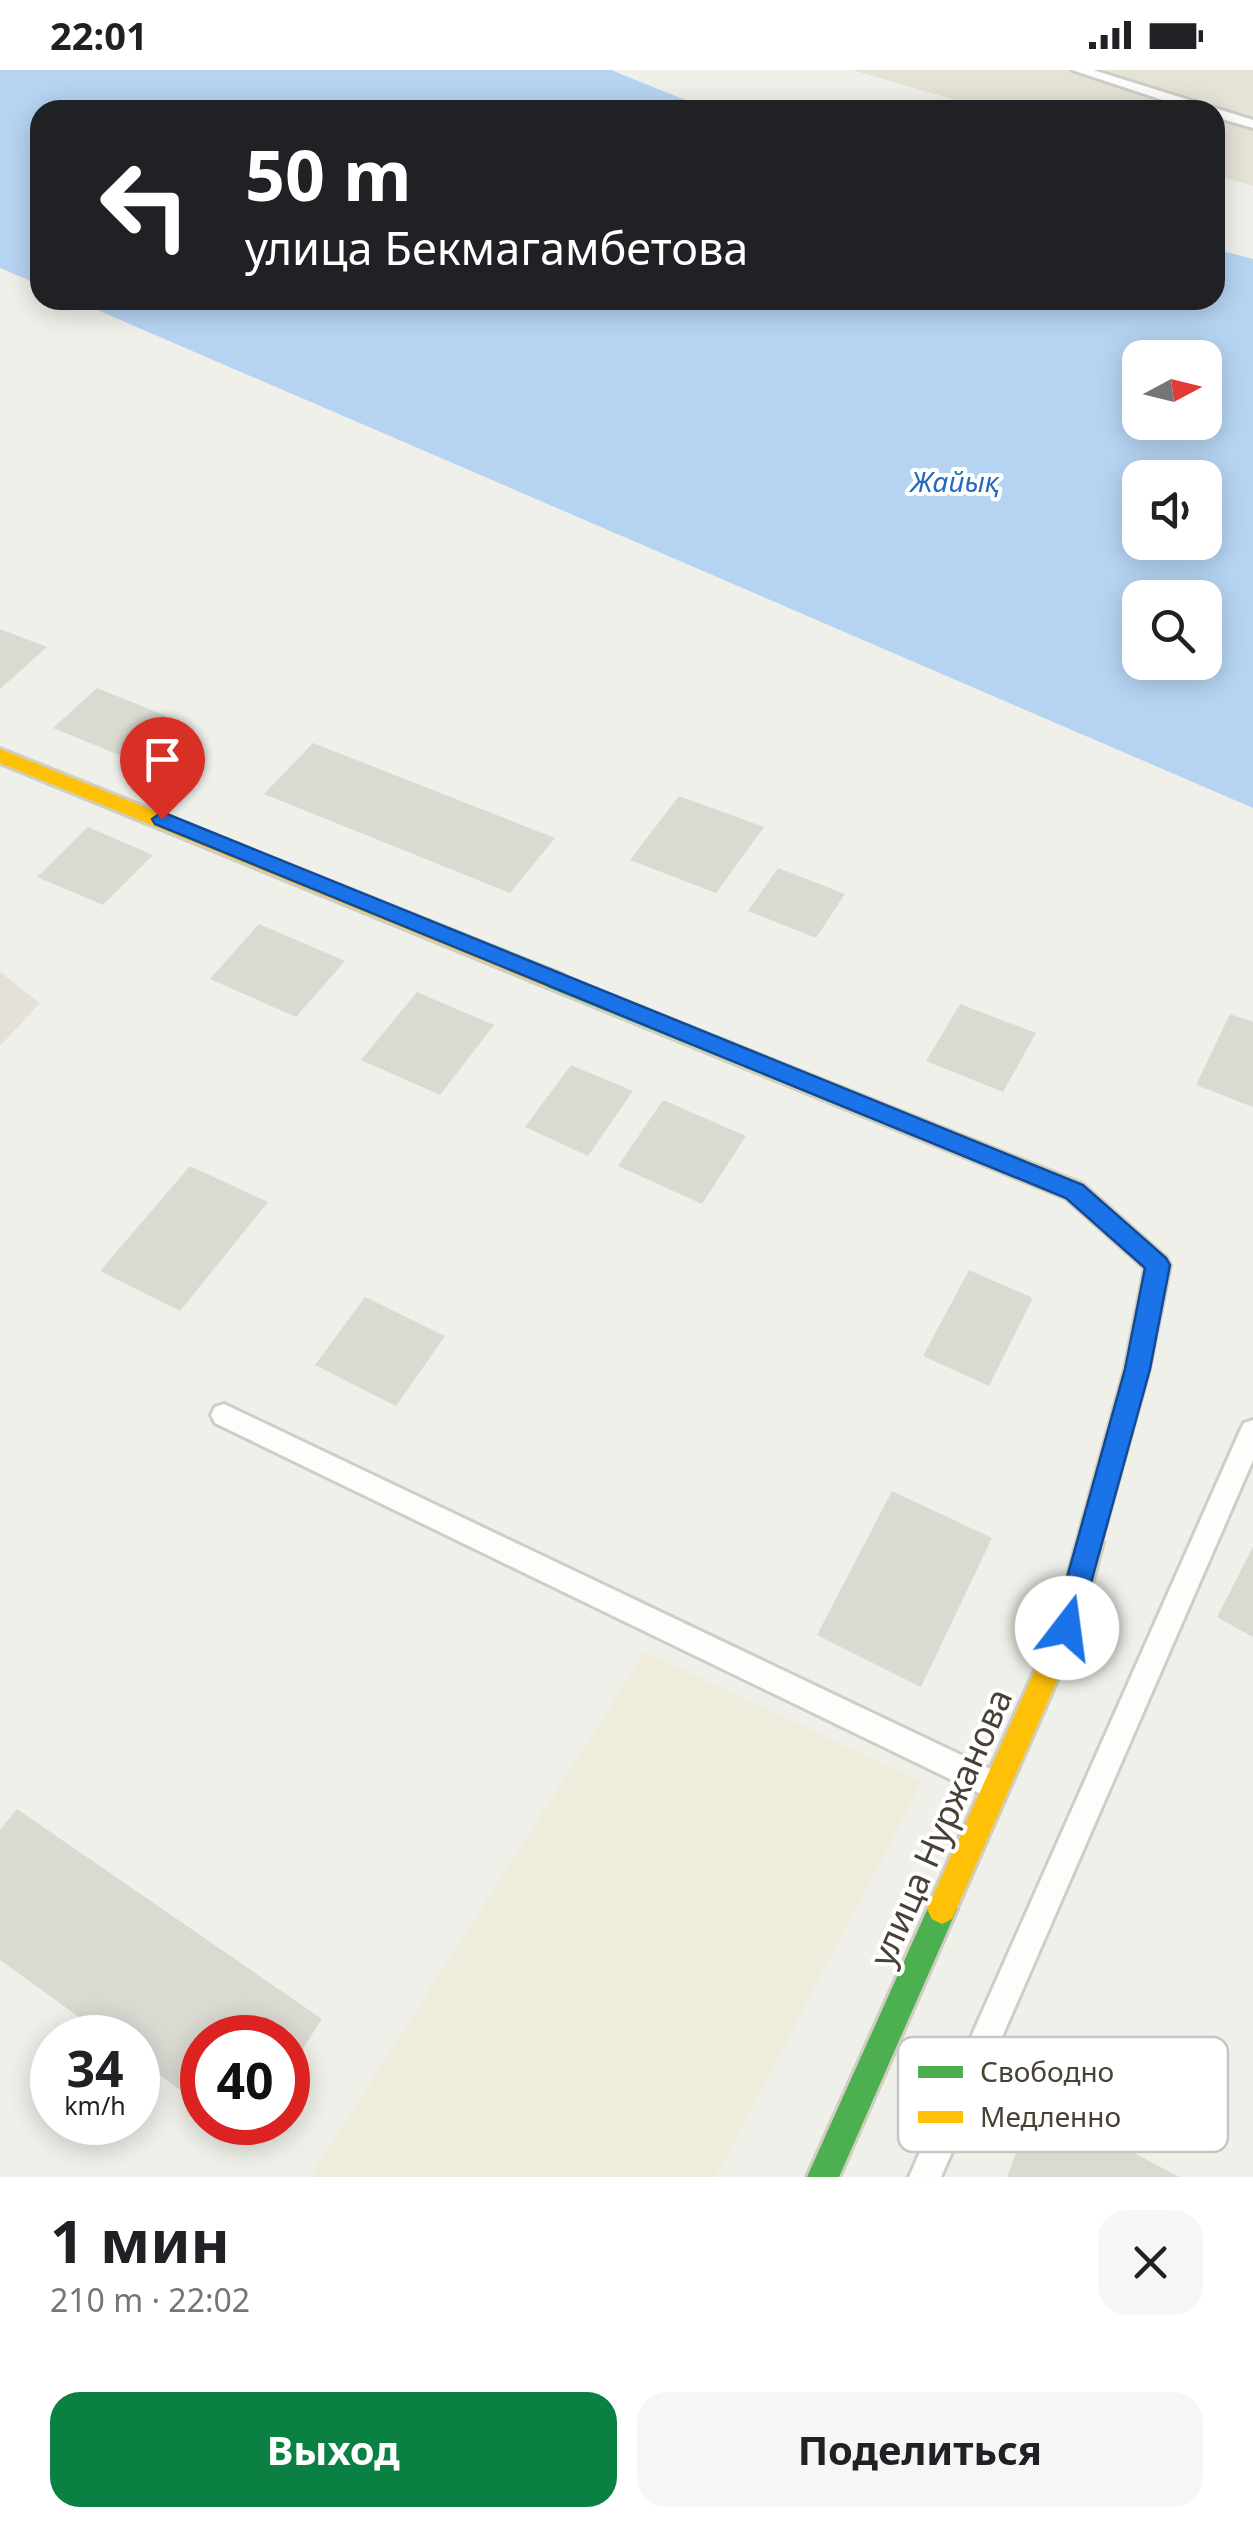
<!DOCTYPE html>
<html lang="ru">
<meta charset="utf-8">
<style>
body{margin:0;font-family:"Noto Sans",sans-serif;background:#f6f6f6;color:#202124;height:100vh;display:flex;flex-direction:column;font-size:38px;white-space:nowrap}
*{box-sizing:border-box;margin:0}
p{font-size:32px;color:#757577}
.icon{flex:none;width:55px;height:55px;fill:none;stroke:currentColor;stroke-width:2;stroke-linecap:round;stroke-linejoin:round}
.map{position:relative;height:2107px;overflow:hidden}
.panel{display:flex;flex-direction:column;background:#fff;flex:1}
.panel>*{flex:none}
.top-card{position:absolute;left:30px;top:30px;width:1195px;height:210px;border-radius:30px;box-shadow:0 5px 25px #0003;background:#202124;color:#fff;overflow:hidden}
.needle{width:65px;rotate:83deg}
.controls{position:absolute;left:1122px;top:270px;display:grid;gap:20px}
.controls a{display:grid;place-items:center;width:100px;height:100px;border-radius:20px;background:#fff;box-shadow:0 5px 25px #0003;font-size:50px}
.speed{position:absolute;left:30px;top:1945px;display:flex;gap:20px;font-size:50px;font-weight:700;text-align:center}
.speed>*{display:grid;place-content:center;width:130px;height:130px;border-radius:50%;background:#fff;box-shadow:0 5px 25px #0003;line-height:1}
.speed small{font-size:25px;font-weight:400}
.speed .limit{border:15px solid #d22;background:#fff;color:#111}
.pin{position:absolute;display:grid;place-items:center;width:85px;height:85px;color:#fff;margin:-102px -42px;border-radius:50% 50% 50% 0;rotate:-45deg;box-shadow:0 0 10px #0007}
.pin .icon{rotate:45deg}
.me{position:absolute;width:110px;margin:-55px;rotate:15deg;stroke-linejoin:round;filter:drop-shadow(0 0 8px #0008)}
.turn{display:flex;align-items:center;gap:35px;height:210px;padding:0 50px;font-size:45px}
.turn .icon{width:130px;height:130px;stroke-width:2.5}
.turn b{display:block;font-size:70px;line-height:85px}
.round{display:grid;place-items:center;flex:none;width:105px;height:105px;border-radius:30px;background:#f6f6f6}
.head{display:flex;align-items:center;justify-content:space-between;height:170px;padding:0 50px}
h1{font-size:60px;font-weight:700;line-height:75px}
.primary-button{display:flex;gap:20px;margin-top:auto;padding:20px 50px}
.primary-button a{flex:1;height:115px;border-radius:30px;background:#0b8043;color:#fff;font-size:40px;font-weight:700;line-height:115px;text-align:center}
.primary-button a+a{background:#f6f6f6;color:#202124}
.status{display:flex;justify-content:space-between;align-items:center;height:70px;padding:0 50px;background:#fff;direction:ltr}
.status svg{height:28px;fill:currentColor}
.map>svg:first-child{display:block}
.residential{fill:#e5e2d6}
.industrial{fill:#e4e1db}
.education{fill:#efecdb}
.water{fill:#b6d4f2;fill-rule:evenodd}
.building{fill:#dad9d2}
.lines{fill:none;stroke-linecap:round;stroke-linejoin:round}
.lane-casing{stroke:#cfcdc7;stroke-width:6}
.fast-casing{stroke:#d0cec0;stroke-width:6}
.slow-casing{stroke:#d0cec0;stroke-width:6}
.lane{fill:#fdfdfc;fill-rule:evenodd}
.fast{fill:#4caf50;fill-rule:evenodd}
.slow{fill:#ffc107;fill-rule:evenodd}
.route{fill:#1a73e8;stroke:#114b97;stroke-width:2.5}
.labels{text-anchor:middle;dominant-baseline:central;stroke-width:8;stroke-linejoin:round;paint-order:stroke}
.far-water-label{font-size:28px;font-style:italic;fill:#246bbd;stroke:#fff}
.near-street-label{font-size:35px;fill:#484234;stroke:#fff}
.key{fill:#fff;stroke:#c8c6c2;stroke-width:2.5}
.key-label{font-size:28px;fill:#484234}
</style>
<div class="status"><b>22:01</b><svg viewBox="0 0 49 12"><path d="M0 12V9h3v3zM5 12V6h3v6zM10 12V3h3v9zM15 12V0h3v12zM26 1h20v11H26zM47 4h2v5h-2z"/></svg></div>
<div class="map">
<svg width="1253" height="2107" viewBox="0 0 1253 2107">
<rect width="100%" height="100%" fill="#f0f0ea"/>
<path class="residential" d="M852,0h401v116l-38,-11v-65h-225z"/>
<path class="industrial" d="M0,902l40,31 -40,43z"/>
<path class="education" d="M645,1582l277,130 -206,395h-406z"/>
<path class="water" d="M0,0h611l99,40h-670v175l-40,-17z
M1215,179l38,10v549l-1179,-508h1141zM1140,288h65v64h-65zM1140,408h65v64h-65zM1140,528h65v64h-65z"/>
<path class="building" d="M0,559l47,18 -47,42z
M97,618l69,28 -42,41 -71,-29z
M313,673l242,95 -45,55 -246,-99z
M679,726l85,31 -48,66 -86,-33z
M88,757l65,28 -50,50 -66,-28z
M778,798l67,26 -29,44 -68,-27z
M259,854l86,37 -49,56 -86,-38z
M417,922l77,33 -54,70 -79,-35z
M960,934l76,29 -33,59 -77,-31z
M1230,944l23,8v85l-57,-22z
M571,995l62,26 -45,65 -63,-29z
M663,1030l83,36 -44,68 -84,-38z
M190,1096l78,36 -88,109 -80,-40z
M969,1200l64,28 -44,88 -66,-30z
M365,1227l80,39 -49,70 -81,-41z
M892,1421l100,47 -71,149 -104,-52z
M1253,1477v90l-36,-20z
M17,1739l305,210 -34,52v-33h-86v68l-64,-47v-21h-30l-108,-78v-130z
M1036,2030l143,77h-172z"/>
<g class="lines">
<defs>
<path id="lane" d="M1072,0h21l160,50v8l-38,-11v-7h-22z
M224,1334l779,371 4,10 -4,10 -10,4 -10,-4 -768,-372 -4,-8 4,-8z
M1253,1350v40l-312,717h-32l331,-746 4,-8z"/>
<path id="fast" d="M555,903l527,211 84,74 4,7 -21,104 -50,181 -9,4 -9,-4 -4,-8 48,-173 20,-101 -79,-70 -519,-211 -3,-6z
M942,1824l10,5 5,10 -118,268h-32l125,-278z"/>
<path id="slow" d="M0,679l563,226 3,6 -3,6h-16l-547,-224z
M1090,1460l9,4 4,8 -23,86 -128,291 -10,5 -10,-5 -5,-10 127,-281 23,-86 4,-8z"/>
</defs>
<use href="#lane" class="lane-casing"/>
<use href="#fast" class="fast-casing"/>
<use href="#slow" class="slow-casing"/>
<use href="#lane" class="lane"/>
<use href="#fast" class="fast"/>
<use href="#slow" class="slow"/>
</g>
<path class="route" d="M162,742l921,373 83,73 4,7 -20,104 -74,268 -9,4 -10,-4 -4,-9 72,-259 20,-101 -79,-70 -911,-374 -3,-5z"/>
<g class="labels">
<g class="far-water-label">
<text x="955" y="411">Жайық</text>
</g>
<g class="near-street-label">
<text transform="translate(940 1757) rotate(-66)">улица Нуржанова</text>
</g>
</g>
<rect x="898" y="1967" width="330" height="115" rx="15" class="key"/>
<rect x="918" y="1996" width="45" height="12" fill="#4caf50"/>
<rect x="918" y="2041" width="45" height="12" fill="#ffc107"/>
<g class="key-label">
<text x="980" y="2012">Свободно</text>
<text x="980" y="2057">Медленно</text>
</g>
</svg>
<div class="controls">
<a><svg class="needle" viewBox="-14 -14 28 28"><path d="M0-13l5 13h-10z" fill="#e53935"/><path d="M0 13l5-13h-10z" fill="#757577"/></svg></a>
<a><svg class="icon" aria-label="sound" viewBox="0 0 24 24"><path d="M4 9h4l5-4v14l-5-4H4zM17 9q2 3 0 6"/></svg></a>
<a><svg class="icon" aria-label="search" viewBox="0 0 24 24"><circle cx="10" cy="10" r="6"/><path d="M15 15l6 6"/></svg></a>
</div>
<div class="speed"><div>34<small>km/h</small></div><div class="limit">40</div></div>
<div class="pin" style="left:162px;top:749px;background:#d93025"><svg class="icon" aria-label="arrive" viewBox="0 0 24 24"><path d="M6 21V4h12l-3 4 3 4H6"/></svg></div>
<svg class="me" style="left:1067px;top:1558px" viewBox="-20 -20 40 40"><circle r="19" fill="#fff"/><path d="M0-13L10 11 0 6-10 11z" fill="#1a73e8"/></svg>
<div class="top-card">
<div class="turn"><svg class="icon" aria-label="left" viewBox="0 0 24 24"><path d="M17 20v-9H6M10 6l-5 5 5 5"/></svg><div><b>50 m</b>улица Бекмагамбетова</div></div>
</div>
</div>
<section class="panel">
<div class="head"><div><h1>1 мин</h1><p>210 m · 22:02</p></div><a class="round"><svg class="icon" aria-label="close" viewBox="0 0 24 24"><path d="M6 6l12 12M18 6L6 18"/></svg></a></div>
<div class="primary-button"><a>Выход</a><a>Поделиться</a></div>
</section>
